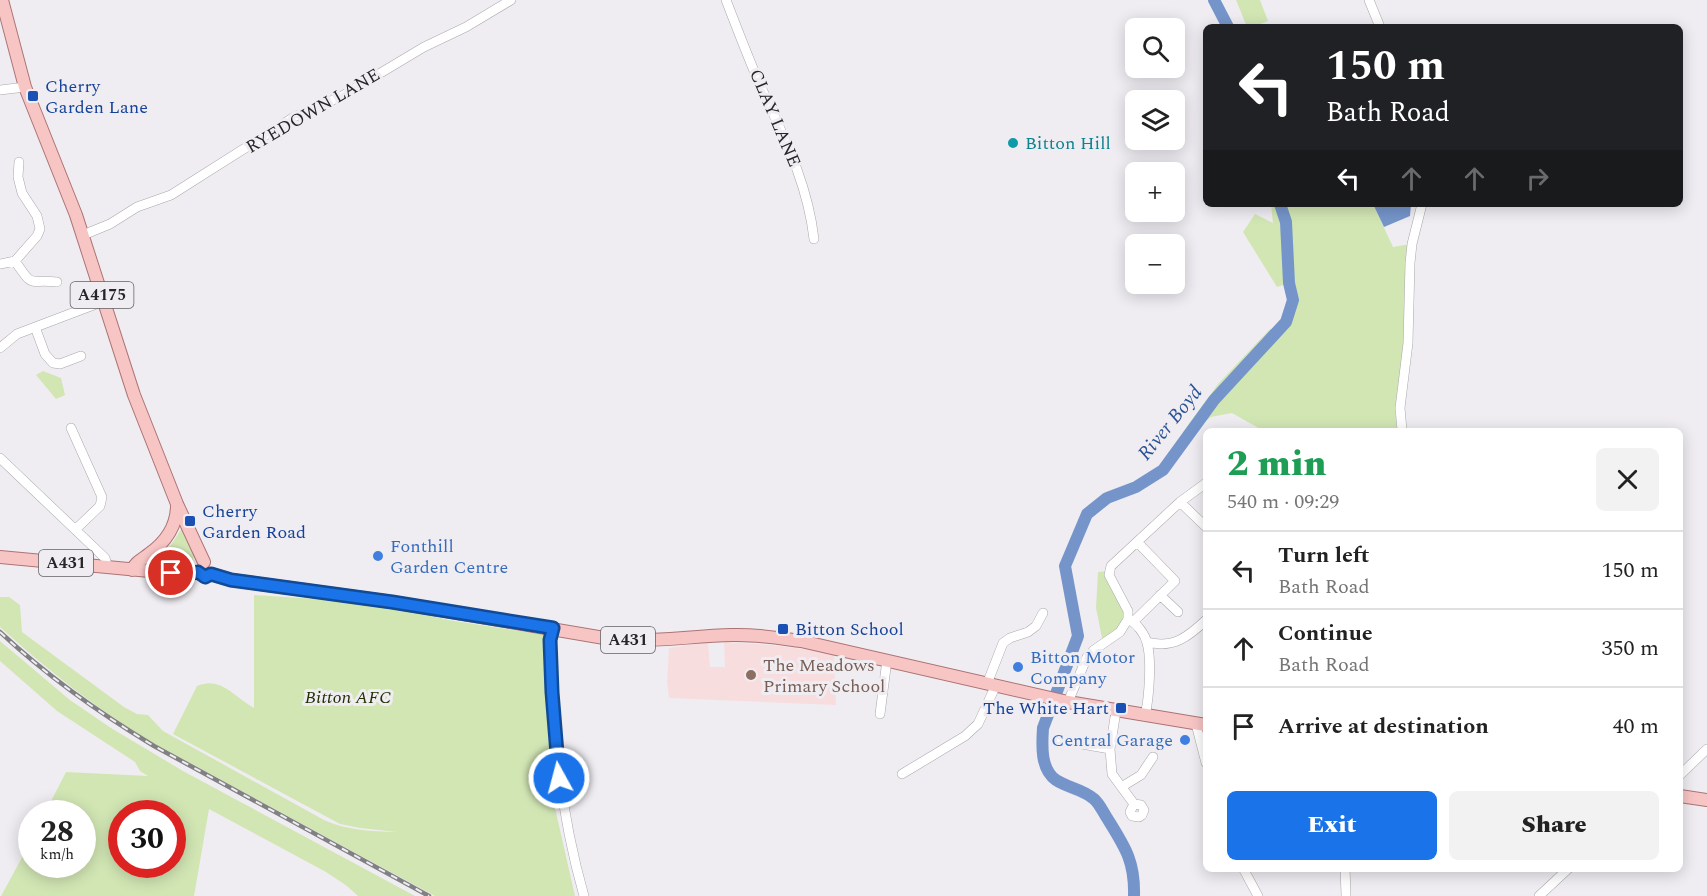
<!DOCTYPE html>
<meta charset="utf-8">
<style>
body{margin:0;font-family:Spectral,serif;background:#f2f2f2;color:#222;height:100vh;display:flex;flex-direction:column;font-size:22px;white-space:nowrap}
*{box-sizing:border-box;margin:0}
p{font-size:20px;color:#767676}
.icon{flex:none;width:33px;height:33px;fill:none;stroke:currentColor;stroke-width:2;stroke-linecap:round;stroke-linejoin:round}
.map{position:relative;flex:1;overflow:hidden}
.drawer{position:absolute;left:1203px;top:428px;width:480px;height:444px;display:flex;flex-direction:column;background:#fff;border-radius:9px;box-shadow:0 3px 15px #0003}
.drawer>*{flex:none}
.guide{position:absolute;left:1203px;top:24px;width:480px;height:183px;border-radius:9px;box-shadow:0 3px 15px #0003;background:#202124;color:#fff;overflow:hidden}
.controls{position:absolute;left:1125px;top:18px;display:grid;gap:12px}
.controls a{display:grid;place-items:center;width:60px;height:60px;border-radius:9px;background:#fff;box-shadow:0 3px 15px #0003;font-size:30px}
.speed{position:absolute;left:18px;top:800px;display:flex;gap:12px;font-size:30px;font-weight:700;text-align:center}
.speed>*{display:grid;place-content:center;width:78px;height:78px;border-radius:50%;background:#fff;box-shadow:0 3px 15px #0003;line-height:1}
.speed small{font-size:15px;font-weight:400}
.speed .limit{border:9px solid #d22;background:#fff;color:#111}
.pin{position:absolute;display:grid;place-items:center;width:51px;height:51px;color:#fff;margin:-26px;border:3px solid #fff;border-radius:50%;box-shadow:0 2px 6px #0007}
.me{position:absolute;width:66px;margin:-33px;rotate:353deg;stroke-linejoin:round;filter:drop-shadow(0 0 4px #0008)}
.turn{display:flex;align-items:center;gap:21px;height:126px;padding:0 24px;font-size:27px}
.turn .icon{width:78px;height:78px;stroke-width:2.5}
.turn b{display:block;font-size:42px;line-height:51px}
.lanes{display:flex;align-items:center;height:57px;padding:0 24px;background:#0003;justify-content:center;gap:30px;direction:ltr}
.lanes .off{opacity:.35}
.round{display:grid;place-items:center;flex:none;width:63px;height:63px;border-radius:9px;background:#f2f2f2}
.headline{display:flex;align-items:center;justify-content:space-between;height:102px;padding:0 24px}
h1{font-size:36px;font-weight:800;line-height:45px;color:#1e9e55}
.primary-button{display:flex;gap:12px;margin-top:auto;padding:12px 24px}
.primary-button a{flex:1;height:69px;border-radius:9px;background:#1a73e8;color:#fff;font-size:24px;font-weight:800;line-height:69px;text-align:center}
.primary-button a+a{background:#f2f2f2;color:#222}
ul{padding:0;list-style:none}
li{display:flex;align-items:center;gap:18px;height:78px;padding:0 24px;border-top:2px solid #e0e0e0}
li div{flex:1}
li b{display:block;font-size:22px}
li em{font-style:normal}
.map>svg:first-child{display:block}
.education{fill:#f8dddf}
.green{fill:#d2e6b4;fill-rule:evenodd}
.water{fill:#7595ca}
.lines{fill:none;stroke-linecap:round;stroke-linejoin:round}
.river{stroke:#7595ca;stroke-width:12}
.minor-casing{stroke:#a9a7ab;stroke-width:10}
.major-casing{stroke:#ac7475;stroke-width:14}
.minor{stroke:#fff;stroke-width:9}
.major{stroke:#f8c5c5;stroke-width:12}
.rail-casing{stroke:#818083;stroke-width:4.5}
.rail{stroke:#efedf2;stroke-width:2;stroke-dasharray:7;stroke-linecap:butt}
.route-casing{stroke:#114b97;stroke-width:15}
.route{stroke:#1a73e8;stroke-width:10}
.transit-dot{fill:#1a4fb4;stroke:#efedf2;stroke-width:2}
.culture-dot{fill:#0f9aa8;stroke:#efedf2;stroke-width:2}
.shop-dot{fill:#3f7fe0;stroke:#efedf2;stroke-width:2}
.education-dot{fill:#8d6e63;stroke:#efedf2;stroke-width:2}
.labels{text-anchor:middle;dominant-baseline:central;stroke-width:6;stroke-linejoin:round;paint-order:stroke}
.shield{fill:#efedf2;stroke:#626164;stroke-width:1.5}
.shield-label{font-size:16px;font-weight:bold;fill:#262527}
.transit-label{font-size:18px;fill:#164399;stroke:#efedf2;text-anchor:start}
.street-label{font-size:18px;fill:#262527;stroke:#efedf2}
.culture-label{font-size:18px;fill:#0d838f;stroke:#efedf2;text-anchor:start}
.shop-label{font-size:18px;fill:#366cbe;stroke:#efedf2;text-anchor:start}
.education-label{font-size:18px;fill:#785e54;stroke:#efedf2;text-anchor:start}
.park-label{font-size:18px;font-style:italic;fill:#223002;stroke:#efedf2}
.water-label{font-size:20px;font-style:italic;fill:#2b5294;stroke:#efedf2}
</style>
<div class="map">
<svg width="1707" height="896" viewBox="0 0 1707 896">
<rect width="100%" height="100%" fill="#efedf2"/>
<path class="education" d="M708,642l2,25h15l-1,-25 48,3 62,8 2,52 -167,-7 -2,-16 2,-34z"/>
<path class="green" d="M1236,0h24l8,21 -15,6h-6z
M1271,204h102l20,43 17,-3 -5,97 -10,67 2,22h-135l-30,-17 -21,4 -24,18 -4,-3 35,-48 51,-54 17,-8 7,-22 -4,-17 -12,4 -34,-55 12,-18 18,9z
M43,371l18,7 4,17 -9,4 -20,-24z
M182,528l12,26 -1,6 -4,4 -5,1 -3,-3 -6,-1 -1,2 -27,3 24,-21z
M1109,571l24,45 -30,27 -7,-35 2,-36z
M254,595l94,6 36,4 64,15 98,15 7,164 22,97h-140l-286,-155c-53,-33 -103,-72 -149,-114v-30h9l11,8 2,27 102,75 13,7 11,1 15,16 161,89c25,11 47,11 73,12l-37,-4 -20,-4 -167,-90 24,-48c24,-10 37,11 57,22z
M0,641l70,59 41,28 72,43 232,125h-57l-11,-10 -21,-14 -117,-63 -15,87h-193l30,-55 1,23h50v-51h-37l21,-41 82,4 -8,-5 -5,-9 -78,-51 -57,-50zM122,813h50v51h-50z"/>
<path class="water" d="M1373,204h38l-1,12 -26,11z"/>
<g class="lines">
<path class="river" d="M1214,0l14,27
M1134,896c1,-35 -9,-49 -27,-78 -4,-6 -8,-15 -13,-19 -11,-10 -26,-11 -38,-19 -16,-11 -14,-36 -13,-52l35,-92 -13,-70 22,-52 20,-16 29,-11 27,-17 51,-70 72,-78 7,-22 -4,-17 -3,-61 -6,-18"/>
<defs>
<path id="minor" d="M726,0c10,26 20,52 31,78 24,54 50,101 57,161
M1369,0l11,27
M0,90l25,-3
M83,235l27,-11 27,-17 34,-12 123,-78 48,-21 82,-49 42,-20 45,-27
M15,261c19,28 12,18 42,21
M0,264l15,-3 22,-25 3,-7 -3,-13 -15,-23 -4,-16 1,-15
M35,327l10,27 8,9 7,1 21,-8
M0,348l17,-14 87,-33
M71,428l31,69 -2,9 -24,23
M1402,430l-2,-22 8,-65 2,-80 2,-19 10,-40
M0,458l105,100 3,10
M1180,502l26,25
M1160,595l18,17
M1130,620c7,4 15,14 17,23 5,17 2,55 -2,73
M1133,622l42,-41 -34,-35
M553,628l-3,12c2,87 10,172 34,256
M1147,642c26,7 41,-5 59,-22
M987,684l16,-41 7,-5 18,-6 8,-6 7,-13
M1068,702l19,-45 7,-7 26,-18 8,-13v-8l-19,-36 2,-9 69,-64 26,-19
M1116,711l-6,38 2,25 22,30 7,1 3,5 -2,5 -3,2 -7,-1 -2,-4 4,-8
M880,714l7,-54
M1196,724l10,39
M1060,740l50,9
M902,774l63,-38 13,-12 18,-39
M1680,775l27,-26
M1123,786l18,-11 12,-18
M1243,868l15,28
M1345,868l1,27
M1539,896l30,-28"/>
<path id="major" d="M2,0l23,87 51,128 58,180 43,109 27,58
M0,557l171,16 17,1 10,-2
M132,570c3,-8 11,-11 17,-16 17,-12 28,-29 28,-49
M211,574l20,6 161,22 224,38c39,2 77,-4 116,-5 23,-1 46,3 69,6l267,61 138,23
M1680,796l27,4"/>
</defs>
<use href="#minor" class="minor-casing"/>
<use href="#major" class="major-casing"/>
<use href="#minor" class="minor"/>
<use href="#major" class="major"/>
<defs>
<path id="rail" d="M0,632c47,44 99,81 154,114l275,150"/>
</defs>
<use href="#rail" class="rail-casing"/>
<use href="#rail" class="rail"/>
</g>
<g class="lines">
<defs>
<path id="route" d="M171,573l17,1 10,-2 7,5 6,-3 20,6 161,22 161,26 -3,12 2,52 7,86"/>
</defs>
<use href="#route" class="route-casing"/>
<use href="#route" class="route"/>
</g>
<g class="transit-dot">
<rect x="27" y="90" width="12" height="12" rx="3"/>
<rect x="184" y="515" width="12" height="12" rx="3"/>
<rect x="777" y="623" width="12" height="12" rx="3"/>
<rect x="1115" y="702" width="12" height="12" rx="3"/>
</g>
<circle class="culture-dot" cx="1013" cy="143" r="6"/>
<g class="shop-dot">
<circle cx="378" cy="556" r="6"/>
<circle cx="1018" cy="667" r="6"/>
<circle cx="1185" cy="740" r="6"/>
</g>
<circle class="education-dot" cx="751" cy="675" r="6"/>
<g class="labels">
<g class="shield">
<rect x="70.5" y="282" width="63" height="26" rx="4.5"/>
<rect x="39" y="550" width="54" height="26" rx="4.5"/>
<rect x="601" y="627" width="54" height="26" rx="4.5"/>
</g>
<g class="shield-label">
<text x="102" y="295">A4175</text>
<text x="66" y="563">A431</text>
<text x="628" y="640">A431</text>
</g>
<g class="transit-label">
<text x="45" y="86">Cherry<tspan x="45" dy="21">Garden Lane</tspan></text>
<text x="202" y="511">Cherry<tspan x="202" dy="21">Garden Road</tspan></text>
<text x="795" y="629">Bitton School</text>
<text x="1109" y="708" text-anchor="end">The White Hart</text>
</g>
<g class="street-label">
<text transform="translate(313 111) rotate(-30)">RYEDOWN LANE</text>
<text transform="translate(775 118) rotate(67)">CLAY LANE</text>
</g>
<g class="culture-label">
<text x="1025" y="143">Bitton Hill</text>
</g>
<g class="shop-label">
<text x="390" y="546">Fonthill<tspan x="390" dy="21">Garden Centre</tspan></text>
<text x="1030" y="657">Bitton Motor<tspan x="1030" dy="21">Company</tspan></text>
<text x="1173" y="740" text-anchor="end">Central Garage</text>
</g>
<g class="education-label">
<text x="763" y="665">The Meadows<tspan x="763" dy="21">Primary School</tspan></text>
</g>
<g class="park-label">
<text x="348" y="697">Bitton AFC</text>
</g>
<g class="water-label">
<text transform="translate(1170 423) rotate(-51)">River Boyd</text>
</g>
</g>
</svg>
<div class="controls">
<a><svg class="icon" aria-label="search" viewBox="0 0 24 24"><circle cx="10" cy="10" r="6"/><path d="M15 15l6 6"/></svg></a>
<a><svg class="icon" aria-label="layers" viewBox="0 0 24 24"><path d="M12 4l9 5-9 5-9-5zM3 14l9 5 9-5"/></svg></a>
<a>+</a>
<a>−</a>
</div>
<div class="speed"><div>28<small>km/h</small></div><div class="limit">30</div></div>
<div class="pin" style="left:171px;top:573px;background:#d93025"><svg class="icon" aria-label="arrive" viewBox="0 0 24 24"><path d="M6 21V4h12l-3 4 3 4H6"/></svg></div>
<svg class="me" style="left:559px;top:778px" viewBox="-20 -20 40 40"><circle r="17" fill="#1a73e8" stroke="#fff" stroke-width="3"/><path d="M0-11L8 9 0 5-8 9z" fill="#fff"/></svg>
<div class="guide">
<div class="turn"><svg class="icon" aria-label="left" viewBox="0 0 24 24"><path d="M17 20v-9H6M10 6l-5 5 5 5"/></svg><div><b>150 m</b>Bath Road</div></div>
<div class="lanes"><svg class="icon" aria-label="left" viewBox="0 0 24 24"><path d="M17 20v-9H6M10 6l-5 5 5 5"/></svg><svg class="icon off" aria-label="ahead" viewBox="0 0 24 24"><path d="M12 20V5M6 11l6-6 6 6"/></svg><svg class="icon off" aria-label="ahead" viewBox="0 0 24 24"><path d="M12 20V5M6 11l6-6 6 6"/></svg><svg class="icon off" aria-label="right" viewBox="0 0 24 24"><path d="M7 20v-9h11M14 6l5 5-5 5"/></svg></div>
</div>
<section class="drawer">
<div class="headline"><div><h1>2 min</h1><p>540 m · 09:29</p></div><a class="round"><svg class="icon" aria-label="close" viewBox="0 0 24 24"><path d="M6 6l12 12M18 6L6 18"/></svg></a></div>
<ul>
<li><svg class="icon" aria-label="left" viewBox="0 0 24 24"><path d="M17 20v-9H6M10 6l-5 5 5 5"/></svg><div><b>Turn left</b><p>Bath Road</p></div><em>150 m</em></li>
<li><svg class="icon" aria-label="ahead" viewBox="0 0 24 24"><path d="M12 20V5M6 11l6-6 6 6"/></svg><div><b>Continue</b><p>Bath Road</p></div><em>350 m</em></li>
<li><svg class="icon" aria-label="arrive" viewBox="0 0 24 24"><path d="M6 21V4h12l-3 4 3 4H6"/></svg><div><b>Arrive at destination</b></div><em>40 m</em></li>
</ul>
<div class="primary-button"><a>Exit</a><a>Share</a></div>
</section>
</div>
